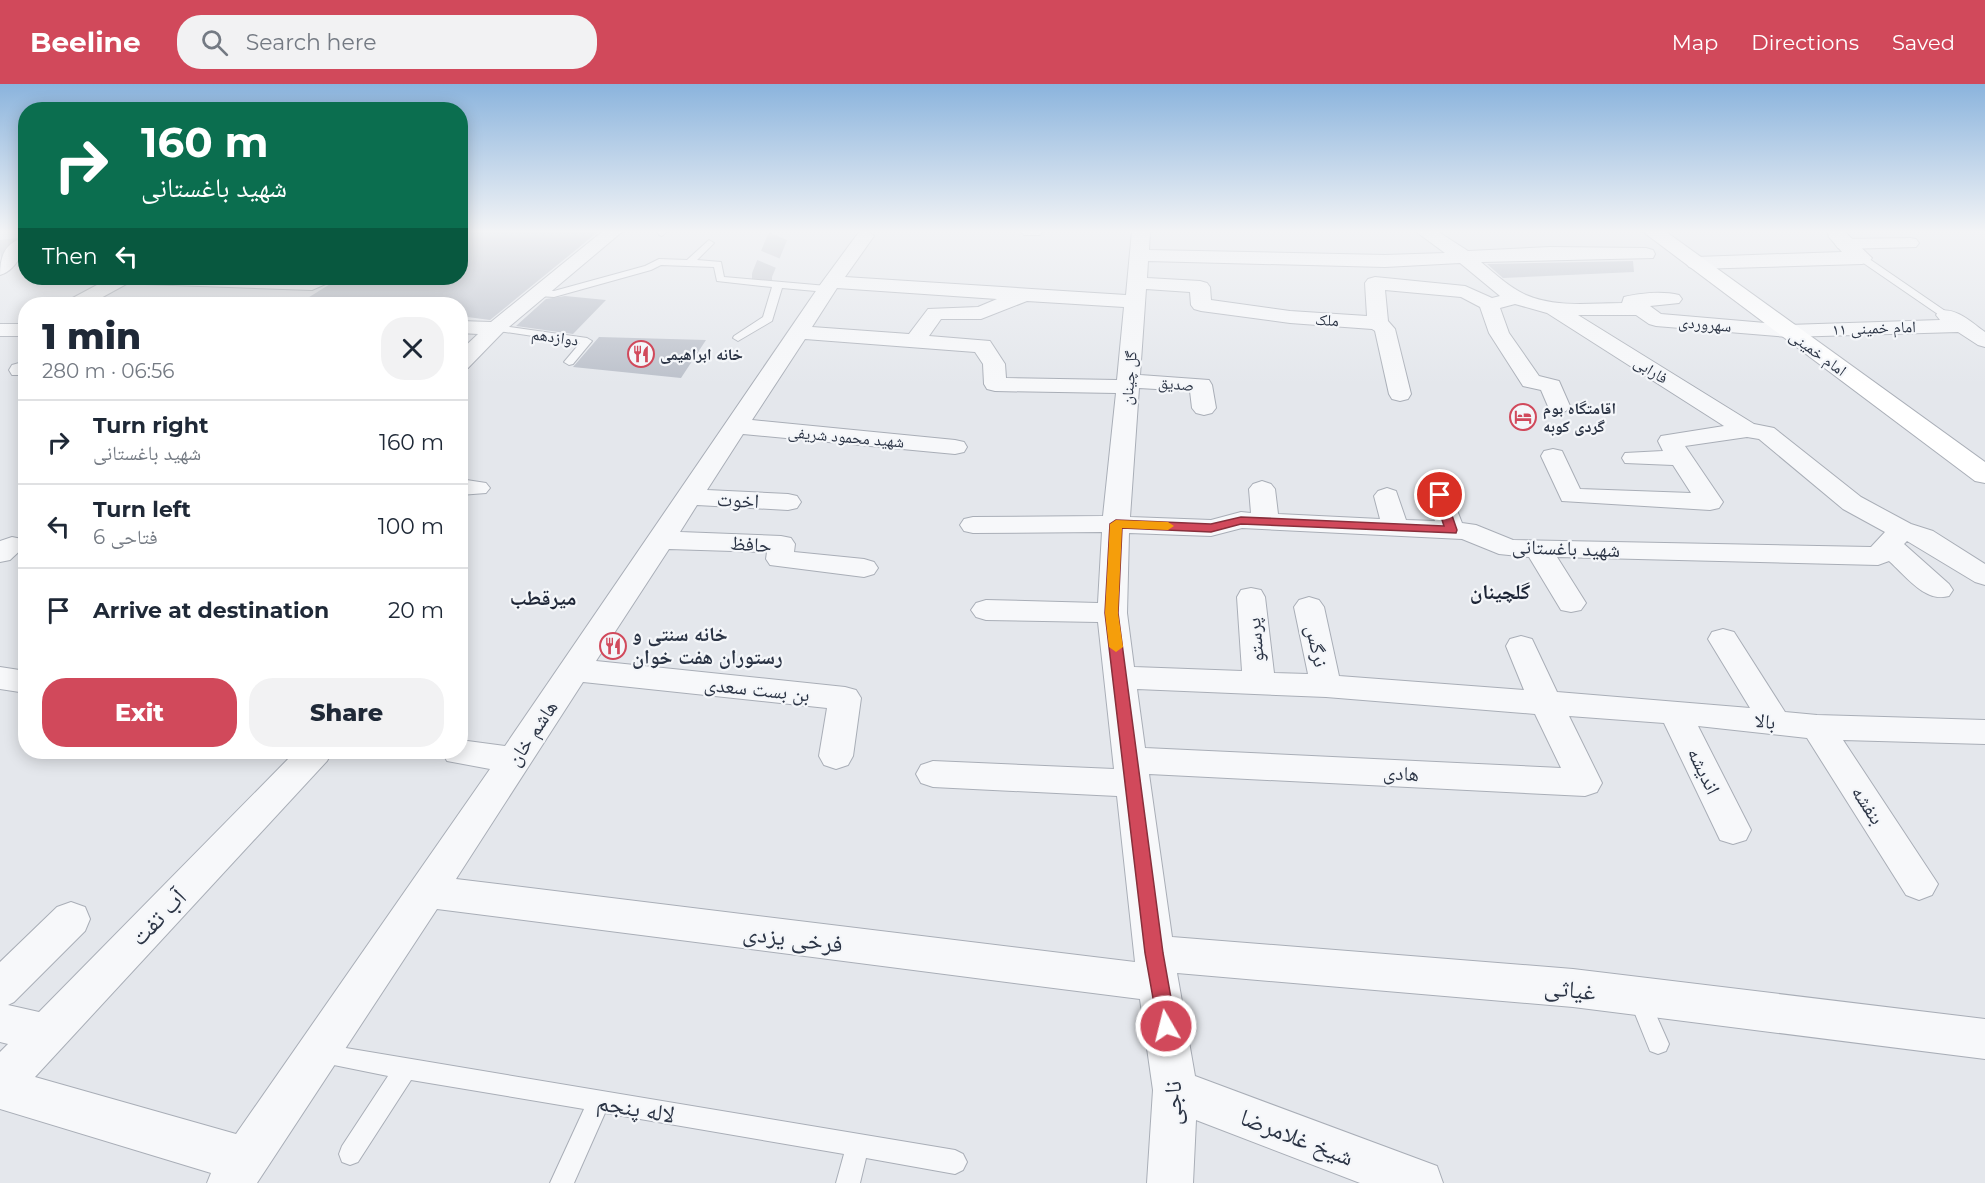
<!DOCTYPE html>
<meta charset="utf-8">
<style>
body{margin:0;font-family:Montserrat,"Noto Naskh Arabic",sans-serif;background:#f2f2f3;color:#1f2937;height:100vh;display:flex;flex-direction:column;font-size:22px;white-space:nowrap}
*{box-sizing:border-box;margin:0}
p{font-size:20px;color:#747a83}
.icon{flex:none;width:33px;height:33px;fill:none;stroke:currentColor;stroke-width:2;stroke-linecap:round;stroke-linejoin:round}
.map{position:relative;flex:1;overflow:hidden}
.sheet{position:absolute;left:18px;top:213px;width:450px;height:462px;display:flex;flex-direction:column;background:#fff;border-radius:24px;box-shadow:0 3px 15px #0003}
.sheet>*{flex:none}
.hud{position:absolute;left:18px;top:18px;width:450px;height:183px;border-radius:24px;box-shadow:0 3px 15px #0003;background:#0b6e4f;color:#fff;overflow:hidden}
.pin{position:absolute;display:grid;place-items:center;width:51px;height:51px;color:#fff;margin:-26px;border:3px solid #fff;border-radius:50%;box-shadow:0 2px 6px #0007}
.me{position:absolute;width:66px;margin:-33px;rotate:352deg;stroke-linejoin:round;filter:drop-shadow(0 0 4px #0008)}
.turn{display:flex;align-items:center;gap:21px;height:126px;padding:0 24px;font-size:27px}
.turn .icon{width:78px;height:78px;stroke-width:2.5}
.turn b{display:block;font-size:42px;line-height:51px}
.then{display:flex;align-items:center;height:57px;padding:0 24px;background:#0003;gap:12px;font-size:22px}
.round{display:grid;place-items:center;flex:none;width:63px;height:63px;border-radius:24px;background:#f2f2f3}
.headline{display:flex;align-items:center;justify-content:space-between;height:102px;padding:0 24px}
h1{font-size:36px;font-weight:800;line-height:45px}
.cta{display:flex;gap:12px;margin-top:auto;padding:12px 24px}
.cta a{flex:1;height:69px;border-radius:24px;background:#d1495b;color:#fff;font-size:24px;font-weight:800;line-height:69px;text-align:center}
.cta a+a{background:#f2f2f3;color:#1f2937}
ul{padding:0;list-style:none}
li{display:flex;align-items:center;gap:18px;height:84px;padding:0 24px;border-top:2px solid #e0e1e3}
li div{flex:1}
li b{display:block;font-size:22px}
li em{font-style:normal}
header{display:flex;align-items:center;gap:36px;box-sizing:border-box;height:84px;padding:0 30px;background:#d1495b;color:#fff}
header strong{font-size:28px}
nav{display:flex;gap:33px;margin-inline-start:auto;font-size:21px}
.search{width:420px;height:54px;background:#f2f2f3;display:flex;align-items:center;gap:15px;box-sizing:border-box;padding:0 21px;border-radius:24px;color:#747a83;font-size:22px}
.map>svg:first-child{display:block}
.building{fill:#bbc0ca}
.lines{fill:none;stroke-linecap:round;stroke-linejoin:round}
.minor-tunnel{stroke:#bfc3cb;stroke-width:20;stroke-dasharray:20 10;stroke-linecap:butt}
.service-casing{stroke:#a9aeb7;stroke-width:2}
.minor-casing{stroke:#a9aeb7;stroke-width:2}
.tertiary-casing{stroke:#a9aeb7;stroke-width:2}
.secondary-casing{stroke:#a9aeb7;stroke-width:2}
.service{fill:#f7f8fa;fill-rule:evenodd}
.minor{fill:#f7f8fa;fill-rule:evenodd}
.tertiary{fill:#f7f8fa;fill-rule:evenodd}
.secondary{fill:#fff;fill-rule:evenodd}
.route{fill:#d1495b;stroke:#882f3b;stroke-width:1.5}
.slow{fill:#f59e0b}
.labels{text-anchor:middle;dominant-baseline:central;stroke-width:4.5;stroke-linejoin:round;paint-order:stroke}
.far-street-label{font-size:16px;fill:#2b3445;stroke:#f4f6f9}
.far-poi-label{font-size:16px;font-weight:bold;fill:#2b3445;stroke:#f4f6f9;text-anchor:start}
.street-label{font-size:20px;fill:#2b3445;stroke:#f4f6f9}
.poi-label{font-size:20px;font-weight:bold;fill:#2b3445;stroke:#f4f6f9;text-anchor:start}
.neighbourhood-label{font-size:21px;font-weight:bold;fill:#1d2536;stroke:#f4f6f9}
.near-street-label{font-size:24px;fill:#2b3445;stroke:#f4f6f9}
</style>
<header>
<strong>Beeline</strong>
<div class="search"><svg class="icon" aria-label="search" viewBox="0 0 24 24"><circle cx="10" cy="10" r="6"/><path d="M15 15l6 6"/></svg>Search here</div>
<nav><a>Map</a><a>Directions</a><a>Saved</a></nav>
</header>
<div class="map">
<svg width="1985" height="1099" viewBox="0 0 1985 1099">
<rect width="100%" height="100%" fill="#e4e7ec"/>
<path class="building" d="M460,147h139l-109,89 -30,-4v-12h-103l-51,-5 34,-21h120z
M1633,177l1,11 -131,6 -16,-14z
M565,212l41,4 -33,34 -57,-8 30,-27z
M599,253l107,3 -25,38 -108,-11z"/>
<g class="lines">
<path class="minor-tunnel" d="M0,166l26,-3
M762,199v-8l18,-44"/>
<defs>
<path id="service" d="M658,147h9l-5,5 -3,-1z
M709,156l5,3 -17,17 24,2 3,15 103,9 5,3 -5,3 -45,-4 -10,33 -34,20 -5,-3 1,-2 29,-19 9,-30 -55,-6 -3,-14 -53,-2 -10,5 -97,27 -15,-1 -5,-3 5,-3 15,1 91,-25 14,-7 28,1z
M1859,172h6l86,59 -9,2 -83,-57z
M496,241l91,13 5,3 -19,23 -4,1 -5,-3 16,-19 -88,-13 -1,-2z
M1639,906l7,2 23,52 -3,7 -8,3 -8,-3 -21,-52 3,-7z
M322,960l633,106 8,4 4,8 -4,8 -8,4 -89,-16 -6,25h-24l8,-29 -239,-41 -31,70h-24l34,-74 -173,-29 -53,82 -8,3 -8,-3 -3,-8 3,-8 46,-70 -74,-15 -3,-7 3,-7z"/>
<path id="minor" d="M603,147h20l-120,101 -35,36 -8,1v-18l18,-17 -18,-1v-12l31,1z
M868,147l6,5 -29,41 281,18 6,-64h18l-1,19 236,5 60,-2 -30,-22h22l31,20 82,-4 96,1 7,2 2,4 -2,4 -172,4c14,12 28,25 45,33 30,13 65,8 96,8l2,-6c16,-4 39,-6 55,-2l3,4 -3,4 -29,3 11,8 127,11 152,-5 -4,-5 3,-4c17,-4 33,12 46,21v15l-7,-2 -20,-13 -170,5 -132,-11 -7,-2 -13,-9h-58l176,109 20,4 87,69 50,27 22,7 52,33v21l-10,-3 -68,-41 -3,3 45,40 4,6 -4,6c-24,7 -43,-20 -60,-35l-11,4 -321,-8 29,46 -5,7 -10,2 -10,-2 -32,-53 -30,-3 -37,-15 -220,-11 -31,8 -82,-3 -2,80 7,54 108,4 -5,-74 4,-7 10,-2 10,2 4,7 9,76 34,1 -14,-67 5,-7 10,-3 10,3 5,7 15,69 185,14 -18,-44 4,-7 11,-3 11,3 25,53 193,16 -42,-69 4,-7 11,-3 11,3 51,80 32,3 168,5v24l-142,-4 95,144 -6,11 -13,5 -13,-5 -99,-157 -109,-12 53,104 -5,10 -13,4 -13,-4 -56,-117 -95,-7 33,67 -5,9 -12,4 -436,-22 23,163 401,32 412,50v40l-412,-52 -396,-34 18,103 242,90 6,17h-83l-164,-63 -3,63h-46l6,-93 -13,-91 -703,-90 -180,274h-50l4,-10 -211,-64v-57l8,-8 -8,-2v-80l57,-55 14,-5 14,5 5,12 -5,12 -71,71 -6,3 31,7 256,-260h37l-5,9 -292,316 201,57 254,-365 -43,-8 -5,-9h18v-12l45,6 315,-461 39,-53zM1148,177l237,6 75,-4 40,33 -8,2 -27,-12 -90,-9 -7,2 -3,4 2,33 -77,-5 -79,-11 -1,-13 -3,-4 -7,-2 -53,-3zM837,204l160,11 -19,8 -50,2 -19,25 -97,-7zM1146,205l44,3 1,13 3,4 7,2 89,12 82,6 3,2 14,63 3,5 8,2 8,-2 3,-5 -16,-65 -7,-8 -3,-31 76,7 19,10 9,26 34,53 18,4 9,21 8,2 8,-2 4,-5 -11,-25 -20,-5 -30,-43 -9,-25 15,-4 32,9 177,113 -63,10 -3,5 5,10 -38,2 -3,5 3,5 48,2 18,28 -111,-4 -18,-38 -9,-2 -9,2 -3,5 21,45 148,9 9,-2 4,-6 -38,-56 62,-9 12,2 84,70 42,23 -14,15 -358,-7 -37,-15 -14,-2 -13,-33 -9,-3 -9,3 -4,5 8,26 -29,-1 -10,-29 -9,-3 -9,3 -4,5 6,23 -102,-5 -3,-25 -4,-5 -9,-3 -9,3 -4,5 2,24 -10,-1 -30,8 -81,-3 9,-129 51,3 2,17 4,5 8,2 8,-2 4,-5 -4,-23 -3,-5 -69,-5zM1027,217l97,6 -7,73 -111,-2 -1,-14 -15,-23 -61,-5 12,-17h40zM805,255l170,13 8,12 1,20 3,5 8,2 121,2 -13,123 -130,1 -9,2 -4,6 4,6 9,2 129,-1 -4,71 -112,-3 -10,3 -5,7 5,7 10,3 112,2 16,147 -181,-8 -12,4 -5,9 5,9 12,4 184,9 18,166 -679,-83 127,-197 244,26 -8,48 5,9 12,4 12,-4 5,-9 8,-58 -5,-8 -11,-3 -249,-26 73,-112 98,3 -1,7 4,6 94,12 10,-3 4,-6 -4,-6 -10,-3 -70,-7 1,-8 -4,-6 -10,-2 -101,-4 17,-27 91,5 9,-2 4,-6 -4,-6 -9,-2 -81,-4 36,-56 212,20 9,-2 3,-5 -3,-5 -9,-2 -203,-20zM1137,605l189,8 209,17 26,54 -416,-20z
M1021,147h22l-3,4h-16z
M26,153c0,13 -11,34 -26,38 0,-19 5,-33 26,-38z
M1910,154l6,1 3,4 -3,4 -72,2 -6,-1 -3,-4 3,-4 6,-1z
M110,194h23l-3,4 -40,22h-24l3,-4z
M135,194h198l-3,4 -18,8 -167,-6 -7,-2z
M0,240h26v12h-26z
M26,277v14h-14l-3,-5 3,-5z
M460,395l26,4 4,5 -4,5 -26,2z
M12,453l10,2 4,6 -16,15 -10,2v-21z
M0,583l26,4v22l-26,-4z"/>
<path id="tertiary" d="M1827,147h21l-2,2 26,25 -3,4 -7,2 -166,5 -7,-2 -3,-4 3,-4 7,-2 146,-5 -13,-15z"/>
<path id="secondary" d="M1642,147h23l320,231v21l-10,-2z"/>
</defs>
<use href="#service" class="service-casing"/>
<use href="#minor" class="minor-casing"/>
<use href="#tertiary" class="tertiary-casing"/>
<use href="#secondary" class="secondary-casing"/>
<use href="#service" class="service"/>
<use href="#minor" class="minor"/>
<use href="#tertiary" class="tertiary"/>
<use href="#secondary" class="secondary"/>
</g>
<linearGradient id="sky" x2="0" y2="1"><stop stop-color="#8bb4dd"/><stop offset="0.49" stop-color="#f3f4f6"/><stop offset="1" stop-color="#f3f4f6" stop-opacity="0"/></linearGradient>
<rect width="1985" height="301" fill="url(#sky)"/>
<path class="route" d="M1440,407l5,4 12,35 -1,3 -215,-9 -30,8 -89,-4 -4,85 45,340 13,73 -3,6 -7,3 -7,-3 -14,-79 -40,-340 5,-89 6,-4 95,4 30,-7 203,9 -10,-31z"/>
<path class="slow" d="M1116,436l52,2 6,4 -6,4 -46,-2 -4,85 5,34 -7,5 -7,-5 -4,-34 5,-89z"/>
<defs>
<symbol id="restaurant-ring" viewBox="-11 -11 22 22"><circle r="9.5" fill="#f4f6f9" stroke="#d1495b" stroke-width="1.5"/><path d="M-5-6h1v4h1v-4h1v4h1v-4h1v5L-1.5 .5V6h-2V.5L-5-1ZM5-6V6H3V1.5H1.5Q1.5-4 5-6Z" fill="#d1495b"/></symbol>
<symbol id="hotel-ring" viewBox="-11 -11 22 22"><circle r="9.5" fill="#f4f6f9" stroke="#d1495b" stroke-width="1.5"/><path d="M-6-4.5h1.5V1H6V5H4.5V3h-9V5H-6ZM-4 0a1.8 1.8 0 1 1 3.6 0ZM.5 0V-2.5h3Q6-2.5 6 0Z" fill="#d1495b"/></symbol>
</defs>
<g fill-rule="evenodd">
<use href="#restaurant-ring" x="626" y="255" width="30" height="30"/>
<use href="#hotel-ring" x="1508" y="318" width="30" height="30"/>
<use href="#restaurant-ring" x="598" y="547" width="30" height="30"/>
</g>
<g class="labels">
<g class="far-street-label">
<text transform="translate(1327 236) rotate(4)">ملک</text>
<text transform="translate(1705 240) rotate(5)">سهروردی</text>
<text transform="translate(1874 244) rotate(-2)">امام خمینی ۱۱</text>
<text transform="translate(555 253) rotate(8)">دوازدهم</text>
<text transform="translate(1818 269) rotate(36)">امام خمینی</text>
<text transform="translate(1651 286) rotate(32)">فارابی</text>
<text transform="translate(1129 294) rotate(-85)">گل چینان</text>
<text transform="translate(1176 300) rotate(5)">صدیق</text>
<text transform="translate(846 353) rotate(5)">شهید محمود شریفی</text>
</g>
<g class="far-poi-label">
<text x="660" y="270">خانه ابراهیمی</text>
<text x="1543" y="324">اقامتگاه بوم<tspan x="1543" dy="18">گردی کوبه</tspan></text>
</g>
<g class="street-label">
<text transform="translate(738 416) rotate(3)">اخوت</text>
<text transform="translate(751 460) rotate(4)">حافظ</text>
<text transform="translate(1566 464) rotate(2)">شهید باغستانی</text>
<text transform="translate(1255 556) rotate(-95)">پرستو</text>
<text transform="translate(1317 562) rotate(78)">نرگس</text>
<text transform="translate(757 605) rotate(6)">بن بست سعدی</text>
<text transform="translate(1765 637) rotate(6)">بالا</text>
<text transform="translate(532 649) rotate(-56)">هاشم خان</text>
<text transform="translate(1704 687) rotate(64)">اندیشه</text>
<text transform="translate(1401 689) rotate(3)">هادی</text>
<text transform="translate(1868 721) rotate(57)">بنفشه</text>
</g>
<g class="poi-label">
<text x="632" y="550">خانه سنتی و<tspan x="632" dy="23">رستوران هفت خوان</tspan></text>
</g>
<g class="neighbourhood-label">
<text x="1500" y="507">گلچینان</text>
<text x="543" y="513">میرقطب</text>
</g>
<g class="near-street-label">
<text transform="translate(158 833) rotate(-46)">آب تفت</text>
<text transform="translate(793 854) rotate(7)">فرخی یزدی</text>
<text transform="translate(1570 905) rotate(6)">غیاثی</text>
<text transform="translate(1172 1019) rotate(-90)">ناجی</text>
<text transform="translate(636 1024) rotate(10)">لاله پنجم</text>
<text transform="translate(1297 1053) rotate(21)">شیخ غلامرضا</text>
</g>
</g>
</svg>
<div class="pin" style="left:1440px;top:411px;background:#d93025"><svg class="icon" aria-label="arrive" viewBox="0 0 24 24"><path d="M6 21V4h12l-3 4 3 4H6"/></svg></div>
<svg class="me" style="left:1166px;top:942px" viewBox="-20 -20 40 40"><circle r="17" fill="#d1495b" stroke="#fff" stroke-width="3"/><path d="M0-11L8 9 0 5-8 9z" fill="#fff"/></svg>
<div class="hud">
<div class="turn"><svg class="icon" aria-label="right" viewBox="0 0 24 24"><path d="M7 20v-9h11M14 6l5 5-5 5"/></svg><div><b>160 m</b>شهید باغستانی</div></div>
<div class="then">Then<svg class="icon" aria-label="left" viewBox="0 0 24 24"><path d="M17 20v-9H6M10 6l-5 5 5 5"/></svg></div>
</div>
<section class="sheet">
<div class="headline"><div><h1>1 min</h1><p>280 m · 06:56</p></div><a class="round"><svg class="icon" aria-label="close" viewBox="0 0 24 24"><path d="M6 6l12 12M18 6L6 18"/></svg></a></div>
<ul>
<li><svg class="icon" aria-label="right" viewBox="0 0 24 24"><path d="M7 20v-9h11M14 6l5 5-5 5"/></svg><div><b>Turn right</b><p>شهید باغستانی</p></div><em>160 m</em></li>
<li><svg class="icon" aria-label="left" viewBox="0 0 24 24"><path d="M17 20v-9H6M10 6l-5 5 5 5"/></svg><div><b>Turn left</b><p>فتاحی 6</p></div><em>100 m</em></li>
<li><svg class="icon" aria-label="arrive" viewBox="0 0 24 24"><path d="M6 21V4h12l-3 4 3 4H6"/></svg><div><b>Arrive at destination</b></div><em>20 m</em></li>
</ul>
<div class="cta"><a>Exit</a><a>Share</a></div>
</section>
</div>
